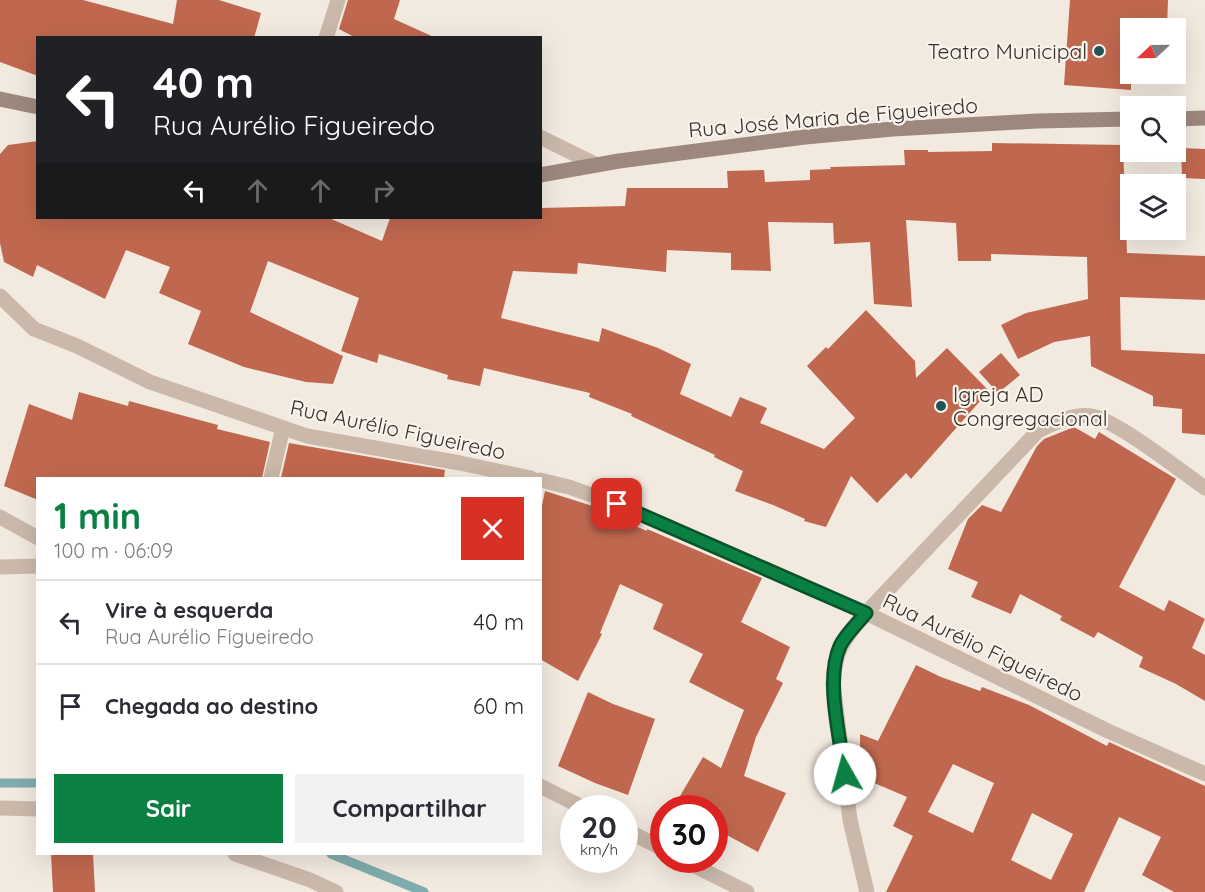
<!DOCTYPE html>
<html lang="pt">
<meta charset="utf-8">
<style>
body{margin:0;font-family:Quicksand,sans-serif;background:#f2f2f3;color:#2b2b33;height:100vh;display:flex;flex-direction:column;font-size:22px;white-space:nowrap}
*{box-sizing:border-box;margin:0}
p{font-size:20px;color:#7c7c81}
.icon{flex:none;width:33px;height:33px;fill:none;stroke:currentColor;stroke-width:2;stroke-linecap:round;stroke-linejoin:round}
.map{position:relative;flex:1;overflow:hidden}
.sheet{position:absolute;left:36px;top:477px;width:506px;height:378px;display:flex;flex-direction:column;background:#fff;border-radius:0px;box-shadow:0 6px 24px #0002}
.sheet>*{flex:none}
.hud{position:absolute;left:36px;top:36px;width:506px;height:183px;border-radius:0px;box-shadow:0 6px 24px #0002;background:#202124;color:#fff;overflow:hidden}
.needle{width:39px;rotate:248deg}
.fabs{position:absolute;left:1120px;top:18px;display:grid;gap:12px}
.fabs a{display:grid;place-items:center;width:66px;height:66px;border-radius:0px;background:#fff;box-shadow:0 6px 24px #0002;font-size:30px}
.speed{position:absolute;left:560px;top:795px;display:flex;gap:12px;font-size:30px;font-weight:700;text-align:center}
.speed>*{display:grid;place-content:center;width:78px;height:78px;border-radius:50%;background:#fff;box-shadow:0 6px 24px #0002;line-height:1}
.speed small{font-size:15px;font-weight:400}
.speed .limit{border:9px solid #d22;background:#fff;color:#111}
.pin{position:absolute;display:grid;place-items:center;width:51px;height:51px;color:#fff;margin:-26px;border-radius:12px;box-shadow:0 3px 9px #0006}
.me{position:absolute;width:66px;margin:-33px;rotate:353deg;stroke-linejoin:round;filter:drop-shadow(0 0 4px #0008)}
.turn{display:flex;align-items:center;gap:21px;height:126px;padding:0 18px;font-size:27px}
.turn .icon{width:78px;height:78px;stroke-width:2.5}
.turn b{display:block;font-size:42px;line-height:51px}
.lanes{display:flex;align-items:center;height:57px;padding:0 18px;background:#0003;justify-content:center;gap:30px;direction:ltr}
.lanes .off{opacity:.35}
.round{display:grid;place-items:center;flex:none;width:63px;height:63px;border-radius:0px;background:#f2f2f3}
.head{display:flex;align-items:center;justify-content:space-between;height:102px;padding:0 18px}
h1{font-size:36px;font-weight:700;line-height:45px;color:#0b8043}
.button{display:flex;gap:12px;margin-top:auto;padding:12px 18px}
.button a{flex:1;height:69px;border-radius:0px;background:#0b8043;color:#fff;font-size:24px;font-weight:700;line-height:69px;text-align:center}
.button a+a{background:#f2f2f3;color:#2b2b33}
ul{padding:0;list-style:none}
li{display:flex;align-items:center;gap:18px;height:84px;padding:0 18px;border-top:2px solid #e1e1e2}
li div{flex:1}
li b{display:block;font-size:22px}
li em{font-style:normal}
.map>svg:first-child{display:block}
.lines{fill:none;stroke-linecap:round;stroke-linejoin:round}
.stream{stroke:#7facae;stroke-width:9}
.building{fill:#c0684f;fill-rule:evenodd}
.pedestrian{stroke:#cab9ab;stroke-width:15}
.minor{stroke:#cab9ab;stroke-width:15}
.secondary{stroke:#9d887d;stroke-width:15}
.route-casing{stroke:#07532c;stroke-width:15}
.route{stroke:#0b8043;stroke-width:10}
.poi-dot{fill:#215558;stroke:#f9f3ec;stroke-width:2}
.labels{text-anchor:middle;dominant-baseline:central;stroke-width:4.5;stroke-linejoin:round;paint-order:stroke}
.poi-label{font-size:21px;fill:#382e2a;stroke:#f9f3ec;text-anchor:end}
.street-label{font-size:21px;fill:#382e2a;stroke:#f9f3ec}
</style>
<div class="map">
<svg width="1205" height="892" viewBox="0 0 1205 892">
<rect width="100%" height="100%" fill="#f2e9df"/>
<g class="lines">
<path class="stream" d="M0,783h38
M331,854l93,38"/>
</g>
<path class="building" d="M0,0h83l90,24 4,-24h42l42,13 -7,25h-216v38l-38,-14z
M348,0h52l-6,19 42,19h-80l-17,-9z
M1070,0h98l-1,28h-36v62l-67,-5z
M38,141v77h291l53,23 8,-23h150v-10l85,-2 2,-18h101l-1,-17 37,-1 1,12 45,-2v-10l21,-1 -1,-2 75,-2 -1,-15h24v2l64,-1v-8l131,2 4,108 78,3v44l-85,-3 1,53 84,4v81l-23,-2v-24l-29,-3v-10l-62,-30 -1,-30 -36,6 -36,17 -17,-34 25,-12 62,-14 -1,-42 -96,-3v7h-33l-2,-38 -50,-3 6,87 -38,-3 -4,-62 -36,2 -1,-21 -65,-1 3,49 -40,-1v-17l-64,-3 -1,22 -88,-9 -1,11 -64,-3 -12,47 98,24 3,-14 56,20 33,16 -11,30 51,23 9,-20 27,11 -7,15 64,26 31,-31 -48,-52 19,-19 2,2 38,-39 49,51 1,17 31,-30 42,43 -78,88 -5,-6 -29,30 -26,-27 -25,51 -22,-6 1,-2 -32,-14 -38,-14 8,-20 -29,-14 1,-2 -84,-39 1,-2 -43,-17 1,-4 -106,-25 -4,18 -33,-7 1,-4 -69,-21 -2,9 -36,-12 18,-53 -91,-37 -18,51 93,44 -10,28 -27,-2 -62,-15 -56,-23 13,-33 -42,-18 11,-26 -44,-17 -21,49 -68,-34 -4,12 -29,-15 -4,-19v-89l8,-9z
M1181,148l24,1v30l-23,-1z
M1001,353l19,22 -22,18 -19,-21z
M79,392l49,14 1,-5 89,24 -1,4 53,13 -8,36h-224v22l-34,-14 25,-82 43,16z
M1074,427l21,12 4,-7 77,47 -57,108 45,24 5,-11 36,19 -13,29 13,7v46l-29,-17 -37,-17 4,-10 -45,-25 -4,6 -34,-18 2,-4 -42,-22 -9,20 -40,-17 7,-15 -30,-13 20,-50 14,-14 19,7 36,-66 7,-7z
M289,443l156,27 -1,8h-163z
M545,491l54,17 -1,2 49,21v-2l115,49 -21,44 49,25 -14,32 7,4 -27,54 -12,39 42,17 -28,59 -44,-24v-20h-41l30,-51 18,11 23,-58 -55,-28 14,-28 -50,-25 10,-25 -43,-20 -20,49 2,1 -24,47 -38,-22v-144z
M916,665l25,12 39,14 2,-4 47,18 78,41 2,-4 96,44v106h-31l-32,-17 19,-38 -42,-20 -35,75h-198l27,-56 -20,-10 14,-29 -47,-20v-43l18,7zM953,764l41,19 -21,50 -45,-21zM1032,813l41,21 -22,46 -40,-20z
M588,692l25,12 42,15 -27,76 -33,-12 -37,-17z
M51,854h42l2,38h-42z"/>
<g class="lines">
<path class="pedestrian" d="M271,478l12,-50"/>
<path class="minor" d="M326,38l12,-38
M540,137l57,28
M0,296l34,33 43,17 73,36 157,54 153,27 71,15
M540,480l29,7 48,17 249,109 242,118 97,43
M0,517l38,21
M0,567l38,-1
M540,786l44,22
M0,808l38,1
M624,829l39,20
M235,854l75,26 26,12
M683,860l64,32
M867,892l-17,-72 -17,-137c3,-37 11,-43 33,-70l172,-182c15,-7 35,-18 53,-15 24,3 91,56 114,72"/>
<path class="secondary" d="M0,99l38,8
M1176,119l29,-1
M540,175l79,-14 186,-24 88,-8 144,-8 94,-2"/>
</g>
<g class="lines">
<defs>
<path id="route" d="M617,504l249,109c-8,10 -20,21 -26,33 -15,33 0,92 5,128"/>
</defs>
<use href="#route" class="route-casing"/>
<use href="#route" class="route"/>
</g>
<g class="poi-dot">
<circle cx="1099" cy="51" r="6"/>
<circle cx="941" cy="406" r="6"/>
</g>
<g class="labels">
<g class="poi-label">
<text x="1087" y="51">Teatro Municipal</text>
<text x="953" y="394" text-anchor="start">Igreja AD<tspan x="953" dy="24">Congregacional</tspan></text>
</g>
<g class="street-label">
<text transform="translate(833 117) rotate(-5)">Rua José Maria de Figueiredo</text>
<text transform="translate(398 429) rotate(12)">Rua Aurélio Figueiredo</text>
<text transform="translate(983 647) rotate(26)">Rua Aurélio Figueiredo</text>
</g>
</g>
</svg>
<div class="fabs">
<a><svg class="needle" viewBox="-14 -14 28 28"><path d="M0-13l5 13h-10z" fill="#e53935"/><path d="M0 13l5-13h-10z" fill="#7c7c81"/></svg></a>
<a><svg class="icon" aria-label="search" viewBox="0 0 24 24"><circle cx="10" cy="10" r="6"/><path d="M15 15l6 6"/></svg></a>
<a><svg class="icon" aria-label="layers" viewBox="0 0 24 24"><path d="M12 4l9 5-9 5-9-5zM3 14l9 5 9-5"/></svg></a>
</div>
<div class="speed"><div>20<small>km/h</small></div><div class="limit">30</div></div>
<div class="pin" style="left:617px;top:504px;background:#d93025"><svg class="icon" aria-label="arrive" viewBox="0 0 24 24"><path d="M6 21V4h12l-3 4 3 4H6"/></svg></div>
<svg class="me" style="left:845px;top:774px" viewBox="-20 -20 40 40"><circle r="19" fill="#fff"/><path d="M0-13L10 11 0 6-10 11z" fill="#0b8043"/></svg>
<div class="hud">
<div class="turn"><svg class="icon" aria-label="left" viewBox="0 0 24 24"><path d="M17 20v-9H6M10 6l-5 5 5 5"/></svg><div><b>40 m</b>Rua Aurélio Figueiredo</div></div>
<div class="lanes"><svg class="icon" aria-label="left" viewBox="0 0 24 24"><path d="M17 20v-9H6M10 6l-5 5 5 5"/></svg><svg class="icon off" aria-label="ahead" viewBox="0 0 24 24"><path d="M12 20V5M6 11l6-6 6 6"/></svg><svg class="icon off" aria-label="ahead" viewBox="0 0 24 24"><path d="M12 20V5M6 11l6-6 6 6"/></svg><svg class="icon off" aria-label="right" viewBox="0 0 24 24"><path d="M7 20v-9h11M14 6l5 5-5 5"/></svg></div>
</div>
<section class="sheet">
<div class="head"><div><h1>1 min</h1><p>100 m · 06:09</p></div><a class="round" style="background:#d93025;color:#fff"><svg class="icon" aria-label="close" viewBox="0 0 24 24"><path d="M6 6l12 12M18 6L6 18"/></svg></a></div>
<ul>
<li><svg class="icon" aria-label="left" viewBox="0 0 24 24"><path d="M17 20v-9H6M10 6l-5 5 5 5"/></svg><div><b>Vire à esquerda</b><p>Rua Aurélio Figueiredo</p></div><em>40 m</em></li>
<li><svg class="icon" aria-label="arrive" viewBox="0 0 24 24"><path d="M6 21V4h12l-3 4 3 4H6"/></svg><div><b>Chegada ao destino</b></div><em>60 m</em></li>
</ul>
<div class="button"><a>Sair</a><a>Compartilhar</a></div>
</section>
</div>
